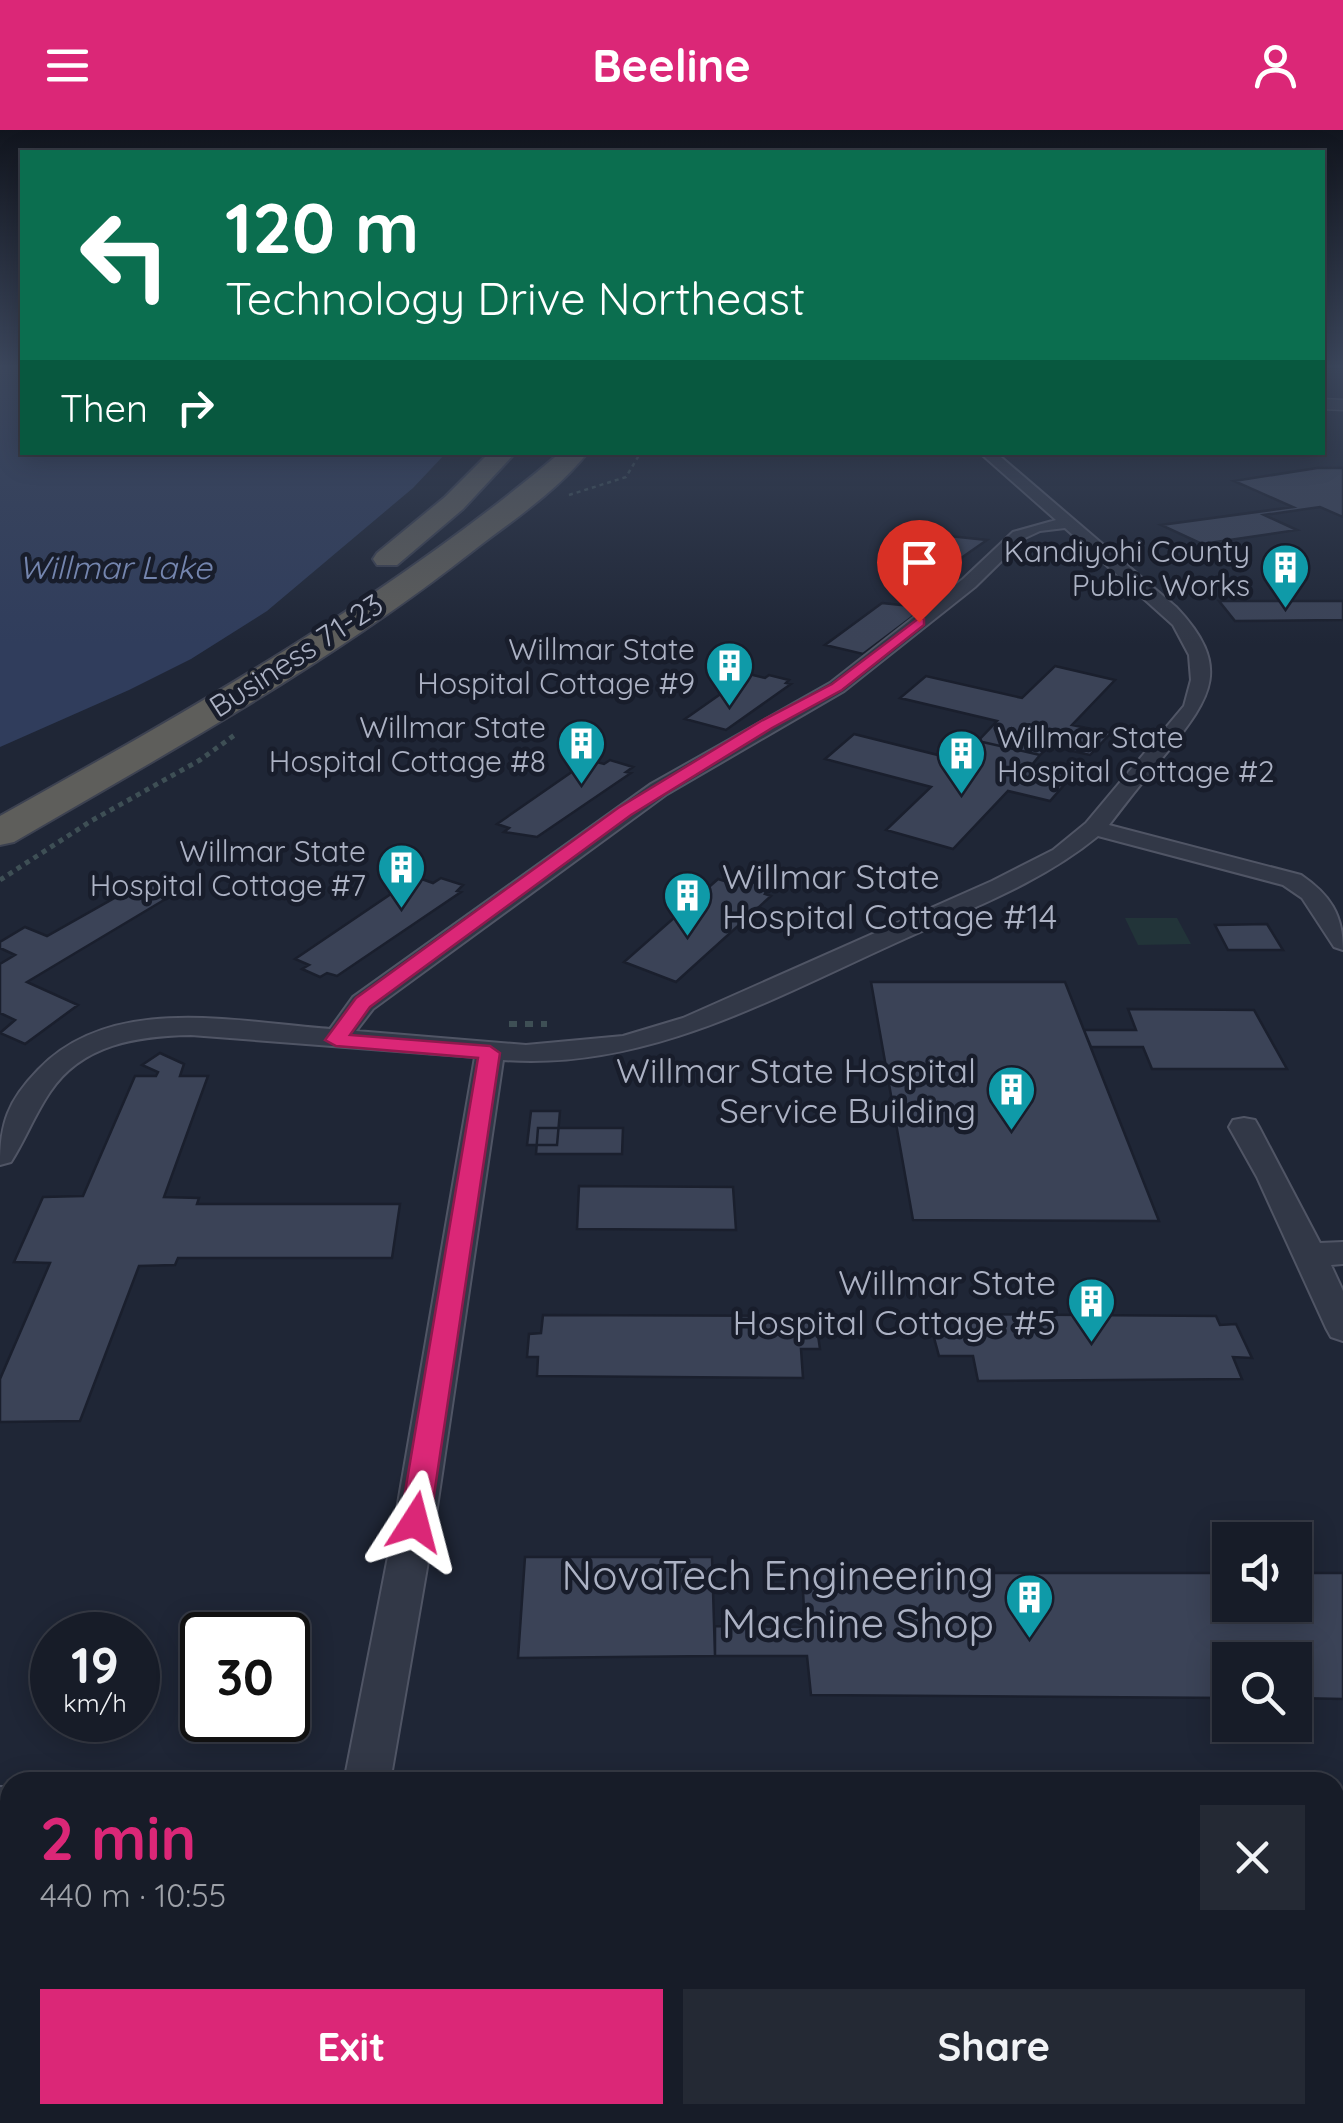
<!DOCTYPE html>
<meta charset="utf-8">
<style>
body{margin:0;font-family:Quicksand,sans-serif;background:#242934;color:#f1f3f6;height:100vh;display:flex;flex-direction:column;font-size:38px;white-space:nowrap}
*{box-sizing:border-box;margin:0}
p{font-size:32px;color:#9ea1a8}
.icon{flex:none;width:55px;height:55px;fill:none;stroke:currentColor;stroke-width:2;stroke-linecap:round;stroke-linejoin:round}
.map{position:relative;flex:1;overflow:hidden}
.side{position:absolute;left:0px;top:1642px;width:1345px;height:352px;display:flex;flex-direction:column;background:#171c28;border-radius:30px 30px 0 0;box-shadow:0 5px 25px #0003,0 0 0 2px #363a45}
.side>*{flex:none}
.top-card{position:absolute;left:20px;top:20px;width:1305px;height:305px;border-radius:0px;box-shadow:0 5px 25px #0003,0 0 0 2px #363a45;background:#0b6e4f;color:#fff;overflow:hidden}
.fabs{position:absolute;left:1212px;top:1392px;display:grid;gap:20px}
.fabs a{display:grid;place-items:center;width:100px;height:100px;border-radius:0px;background:#171c28;box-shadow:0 5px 25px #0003,0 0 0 2px #363a45;font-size:50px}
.speed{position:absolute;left:30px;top:1482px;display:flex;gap:20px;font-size:50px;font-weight:700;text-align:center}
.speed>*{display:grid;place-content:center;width:130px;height:130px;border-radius:50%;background:#171c28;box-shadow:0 5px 25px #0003,0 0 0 2px #363a45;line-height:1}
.speed small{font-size:25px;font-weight:400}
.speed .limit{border:5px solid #111;border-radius:15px;background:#fff;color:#111}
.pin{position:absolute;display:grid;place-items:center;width:85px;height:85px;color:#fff;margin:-102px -42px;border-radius:50% 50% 50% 0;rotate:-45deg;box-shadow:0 0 10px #0007}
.pin .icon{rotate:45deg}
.me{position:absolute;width:110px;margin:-55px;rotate:9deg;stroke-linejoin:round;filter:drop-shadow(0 0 8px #0008)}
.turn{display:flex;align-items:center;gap:35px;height:210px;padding:0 40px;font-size:45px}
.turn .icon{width:130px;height:130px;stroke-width:2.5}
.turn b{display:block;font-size:70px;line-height:85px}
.then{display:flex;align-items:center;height:95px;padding:0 40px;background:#0003;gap:20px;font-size:38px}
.round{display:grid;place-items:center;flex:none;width:105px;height:105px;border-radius:0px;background:#242934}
.overview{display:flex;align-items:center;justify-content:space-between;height:170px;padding:0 40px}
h1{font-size:60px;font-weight:700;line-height:75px;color:#db2777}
.cta{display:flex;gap:20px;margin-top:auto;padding:20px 40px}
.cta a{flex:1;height:115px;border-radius:0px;background:#db2777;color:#fff;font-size:40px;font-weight:700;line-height:115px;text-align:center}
.cta a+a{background:#242934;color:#f1f3f6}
header{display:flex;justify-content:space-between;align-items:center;height:130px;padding:0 40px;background:#db2777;color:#fff;font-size:45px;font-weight:700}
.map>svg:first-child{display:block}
.green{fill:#223439}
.water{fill:#303d5c}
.building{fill:#3b4357;stroke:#1a1f2d;stroke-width:2.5}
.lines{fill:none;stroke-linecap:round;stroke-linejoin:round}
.minor-casing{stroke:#505565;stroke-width:4}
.tertiary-casing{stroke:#505565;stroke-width:3}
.trunk-casing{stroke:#3d4251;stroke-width:4}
.path-far2{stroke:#3e4f55;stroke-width:2.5;stroke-dasharray:4 4;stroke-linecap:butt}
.path-far1{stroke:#3e4f55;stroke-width:5;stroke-dasharray:5 5;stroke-linecap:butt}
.path{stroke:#3e4f55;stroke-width:6;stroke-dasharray:8 8;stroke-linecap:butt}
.minor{fill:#323847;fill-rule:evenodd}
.tertiary{fill:#323847;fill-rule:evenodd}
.trunk{fill:#5e5e5b;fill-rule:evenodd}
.route{fill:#db2777;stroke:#8e194d;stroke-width:2.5}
.labels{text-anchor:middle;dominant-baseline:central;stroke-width:9;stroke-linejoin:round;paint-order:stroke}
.far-poi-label{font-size:30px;fill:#acb2c4;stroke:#181d2b;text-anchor:end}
.far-street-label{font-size:30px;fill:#acb2c4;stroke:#181d2b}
.far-water-label{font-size:32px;font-style:italic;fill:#7485ae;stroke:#181d2b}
.poi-label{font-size:35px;fill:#acb2c4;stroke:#181d2b;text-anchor:end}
.near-poi-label{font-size:42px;fill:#acb2c4;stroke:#181d2b;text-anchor:end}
</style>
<header><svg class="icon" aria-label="menu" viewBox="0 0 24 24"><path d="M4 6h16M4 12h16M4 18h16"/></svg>Beeline<svg class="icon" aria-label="person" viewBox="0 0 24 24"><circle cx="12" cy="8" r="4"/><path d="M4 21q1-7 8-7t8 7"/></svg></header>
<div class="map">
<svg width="1343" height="1993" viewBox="0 0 1343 1993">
<rect width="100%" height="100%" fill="#1f2636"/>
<path class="green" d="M1125,788h52l14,26 -53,1z"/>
<path class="water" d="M0,235h22v87l424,1 -33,35 -146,123 -76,48 -62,31 -129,57z"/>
<path class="building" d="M1317,338h26v49l-23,-10 -56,8 33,15 -95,14 -41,-19 132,-18 -59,-26z
M949,406l38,4 -53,37 -27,-2 6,-4 -11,-2z
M1219,471h124v19l-108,1z
M882,473l38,4 -4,4h4l-57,43 -38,-9z
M1055,536l60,14 -43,45 39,8 -21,22 -40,-9 -10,9 -62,-14 19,-20 -97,-23 26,-22 96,22z
M749,544l16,4 4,-3 20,5 -3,3 5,1 -65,46 -41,-11z
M854,604l104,26 20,-19 62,14 -9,11 41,10 -22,25 -42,-10 -55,58 -67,-19 45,-43 -106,-28z
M589,630l15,4 6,-4 23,7 -7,5 5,1 -94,64 -33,-5 5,-4 -12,-4z
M416,747l17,6 8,-5 22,7 -6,6 4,1 -124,84 -10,-3 -7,4 -18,-8 7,-4 -14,-6z
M150,748l23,9 -11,8 7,2 -142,85 51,23 -53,39 -25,-11 15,-13 -15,-7v-49l15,-9 -15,-7v-6l25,-15 22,9z
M718,749l20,6 6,-5 27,7 -6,7 6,2 -95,86 -52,-20z
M1267,794l16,26h-55l-13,-25z
M871,852h194l94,239 -246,-1z
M1128,879l126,1 33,59h-135l-9,-22h-52l-7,-17h52z
M160,923l24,11 -4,12h28l-44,121 35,1 -2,6h203l-8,54h-214l-3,7 -36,1 -59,155 -80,1v-43l50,-116 -36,-1 29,-65 40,-1 52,-120h21l2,-4 -16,-7z
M531,981h29l-3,34h-30z
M538,998h85l-1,26h-86z
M579,1056l154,1 3,43 -159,-1z
M964,1184l252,2 4,9 16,-1 16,34 -19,-1 9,22 -264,2 -5,-25h-34l-6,-22 35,1z
M543,1185l255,1v4l18,1 4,28h-19l2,29 -266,-2 1,-19h-11l2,-23 12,-1z
M525,1427h187l3,99 -197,2z
M802,1443h428v32h65v-32h48v126l-48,-1v-38h-65v38l-419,-3 -4,-39h-92v-30l90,1z
M1335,1816h8v71h-8z
M10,1819v149h-10v-117z
M602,1985h166l1,8h-167z"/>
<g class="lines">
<defs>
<path id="minor" d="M979,322h16l181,155c56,59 36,89 -8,144 -20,24 -40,49 -59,74l192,50c29,20 42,39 42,75l-9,-3 -32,-49 -19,-13 -185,-49c-57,47 -129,73 -196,104 -127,57 -255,131 -399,120l-68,461 -45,261h-46l51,-261 80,-464 -284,-22c-54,1 -109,9 -141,57 -15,22 -25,48 -39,70l-11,3c0,-42 8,-64 38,-95 73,-77 198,-48 292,-41l23,-32 298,-213 179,-101 133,-104 50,-47 43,-12zM1065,398l108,97 16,30 2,25 -7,26 -98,117 -33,27 -61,31 -309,137 -60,18 -97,9 -170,-14 17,-22 294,-215 177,-103 131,-104 50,-49 15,-7z
M1244,988l11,2 4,7 61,116 23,-1v22l-12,1 12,26v50l-12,-4 -5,-9 -69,-151 -28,-50 4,-7z
M0,1657h10v46h-10z
M1335,1692h8v46h-8z"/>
<path id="tertiary" d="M1322,269l21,1v10l-21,-1z"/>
<path id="trunk" d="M490,322h26l-53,57 -66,56h-20l-4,-6 4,-6 68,-56z
M561,322h27c-29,37 -73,67 -110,95 -144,114 -306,203 -464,295l-14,3v-29c195,-109 389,-218 561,-364z"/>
</defs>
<use href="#minor" class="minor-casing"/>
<use href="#tertiary" class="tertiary-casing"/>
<use href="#trunk" class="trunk-casing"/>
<path class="path-far2" d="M569,365l57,-18 15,-25"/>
<path class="path-far1" d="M0,750l91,-59 109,-61 36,-26"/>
<path class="path" d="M509,894h38"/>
<use href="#minor" class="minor"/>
<use href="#tertiary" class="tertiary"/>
<use href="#trunk" class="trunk"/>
</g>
<linearGradient id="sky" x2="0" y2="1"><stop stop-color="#11151e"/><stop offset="0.46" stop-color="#3c475d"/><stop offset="1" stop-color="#3c475d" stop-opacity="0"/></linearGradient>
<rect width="1343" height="514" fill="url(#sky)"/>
<path class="route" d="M919,488l5,1v6l-82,65 -70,38 -141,87 -261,192 -20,28 140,11 10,7 -70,469 -4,8 -11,4 -11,-4 -4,-8 78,-464 -142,-12 -11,-6 31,-42 262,-190 143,-87 71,-37z"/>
<defs>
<symbol id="building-pin" viewBox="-11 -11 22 30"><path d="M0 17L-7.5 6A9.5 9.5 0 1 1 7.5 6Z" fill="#0f9aa8" stroke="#181d2b"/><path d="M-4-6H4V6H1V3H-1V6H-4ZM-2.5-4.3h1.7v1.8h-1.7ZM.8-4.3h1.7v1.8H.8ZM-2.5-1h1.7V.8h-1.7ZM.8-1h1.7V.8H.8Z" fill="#fff"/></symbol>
</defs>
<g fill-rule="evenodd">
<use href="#building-pin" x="1258" y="410" width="55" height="75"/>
<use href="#building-pin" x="702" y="508" width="55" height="75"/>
<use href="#building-pin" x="554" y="586" width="55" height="75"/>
<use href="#building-pin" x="934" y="596" width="55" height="75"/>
<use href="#building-pin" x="374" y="710" width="55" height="75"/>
<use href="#building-pin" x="660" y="738" width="55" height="75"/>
<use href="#building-pin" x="984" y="932" width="55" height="75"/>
<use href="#building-pin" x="1064" y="1144" width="55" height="75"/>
<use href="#building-pin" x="1002" y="1440" width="55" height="75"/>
</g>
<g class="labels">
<g class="far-poi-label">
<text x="1250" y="421">Kandiyohi County<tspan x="1250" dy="34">Public Works</tspan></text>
<text x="695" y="519">Willmar State<tspan x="695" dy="34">Hospital Cottage #9</tspan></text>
<text x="546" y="597">Willmar State<tspan x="546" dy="34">Hospital Cottage #8</tspan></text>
<text x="997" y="607" text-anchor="start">Willmar State<tspan x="997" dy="34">Hospital Cottage #2</tspan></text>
<text x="366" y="721">Willmar State<tspan x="366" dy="34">Hospital Cottage #7</tspan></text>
</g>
<g class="far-street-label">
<text transform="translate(296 525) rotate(-33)">Business 71-23</text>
</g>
<g class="far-water-label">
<text x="115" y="437">Willmar Lake</text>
</g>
<g class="poi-label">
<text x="722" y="746" text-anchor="start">Willmar State<tspan x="722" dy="40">Hospital Cottage #14</tspan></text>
<text x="976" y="940">Willmar State Hospital<tspan x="976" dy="40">Service Building</tspan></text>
<text x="1056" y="1152">Willmar State<tspan x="1056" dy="40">Hospital Cottage #5</tspan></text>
</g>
<g class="near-poi-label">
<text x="994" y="1444">NovaTech Engineering<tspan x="994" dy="48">Machine Shop</tspan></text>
</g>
</g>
</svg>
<div class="fabs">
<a><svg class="icon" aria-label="sound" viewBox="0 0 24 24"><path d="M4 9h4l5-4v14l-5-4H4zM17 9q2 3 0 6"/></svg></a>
<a><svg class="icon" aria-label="search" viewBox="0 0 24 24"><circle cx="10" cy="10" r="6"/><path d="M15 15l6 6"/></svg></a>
</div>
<div class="speed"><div>19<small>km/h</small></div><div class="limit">30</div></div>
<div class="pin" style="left:919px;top:492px;background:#d93025"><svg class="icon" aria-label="arrive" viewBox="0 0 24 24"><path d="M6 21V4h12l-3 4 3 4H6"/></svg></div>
<svg class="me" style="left:415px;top:1392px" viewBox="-20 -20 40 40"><path d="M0-17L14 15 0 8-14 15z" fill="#db2777" stroke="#fff" stroke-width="4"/></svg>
<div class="top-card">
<div class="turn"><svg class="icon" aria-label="left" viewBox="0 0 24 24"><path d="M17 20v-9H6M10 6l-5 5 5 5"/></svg><div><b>120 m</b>Technology Drive Northeast</div></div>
<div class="then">Then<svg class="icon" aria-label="right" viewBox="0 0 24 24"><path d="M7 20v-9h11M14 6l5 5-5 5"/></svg></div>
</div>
<section class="side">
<div class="overview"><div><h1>2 min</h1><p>440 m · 10:55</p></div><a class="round"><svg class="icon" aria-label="close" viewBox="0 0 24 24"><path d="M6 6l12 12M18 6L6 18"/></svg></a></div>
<div class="cta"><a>Exit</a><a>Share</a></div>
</section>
</div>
